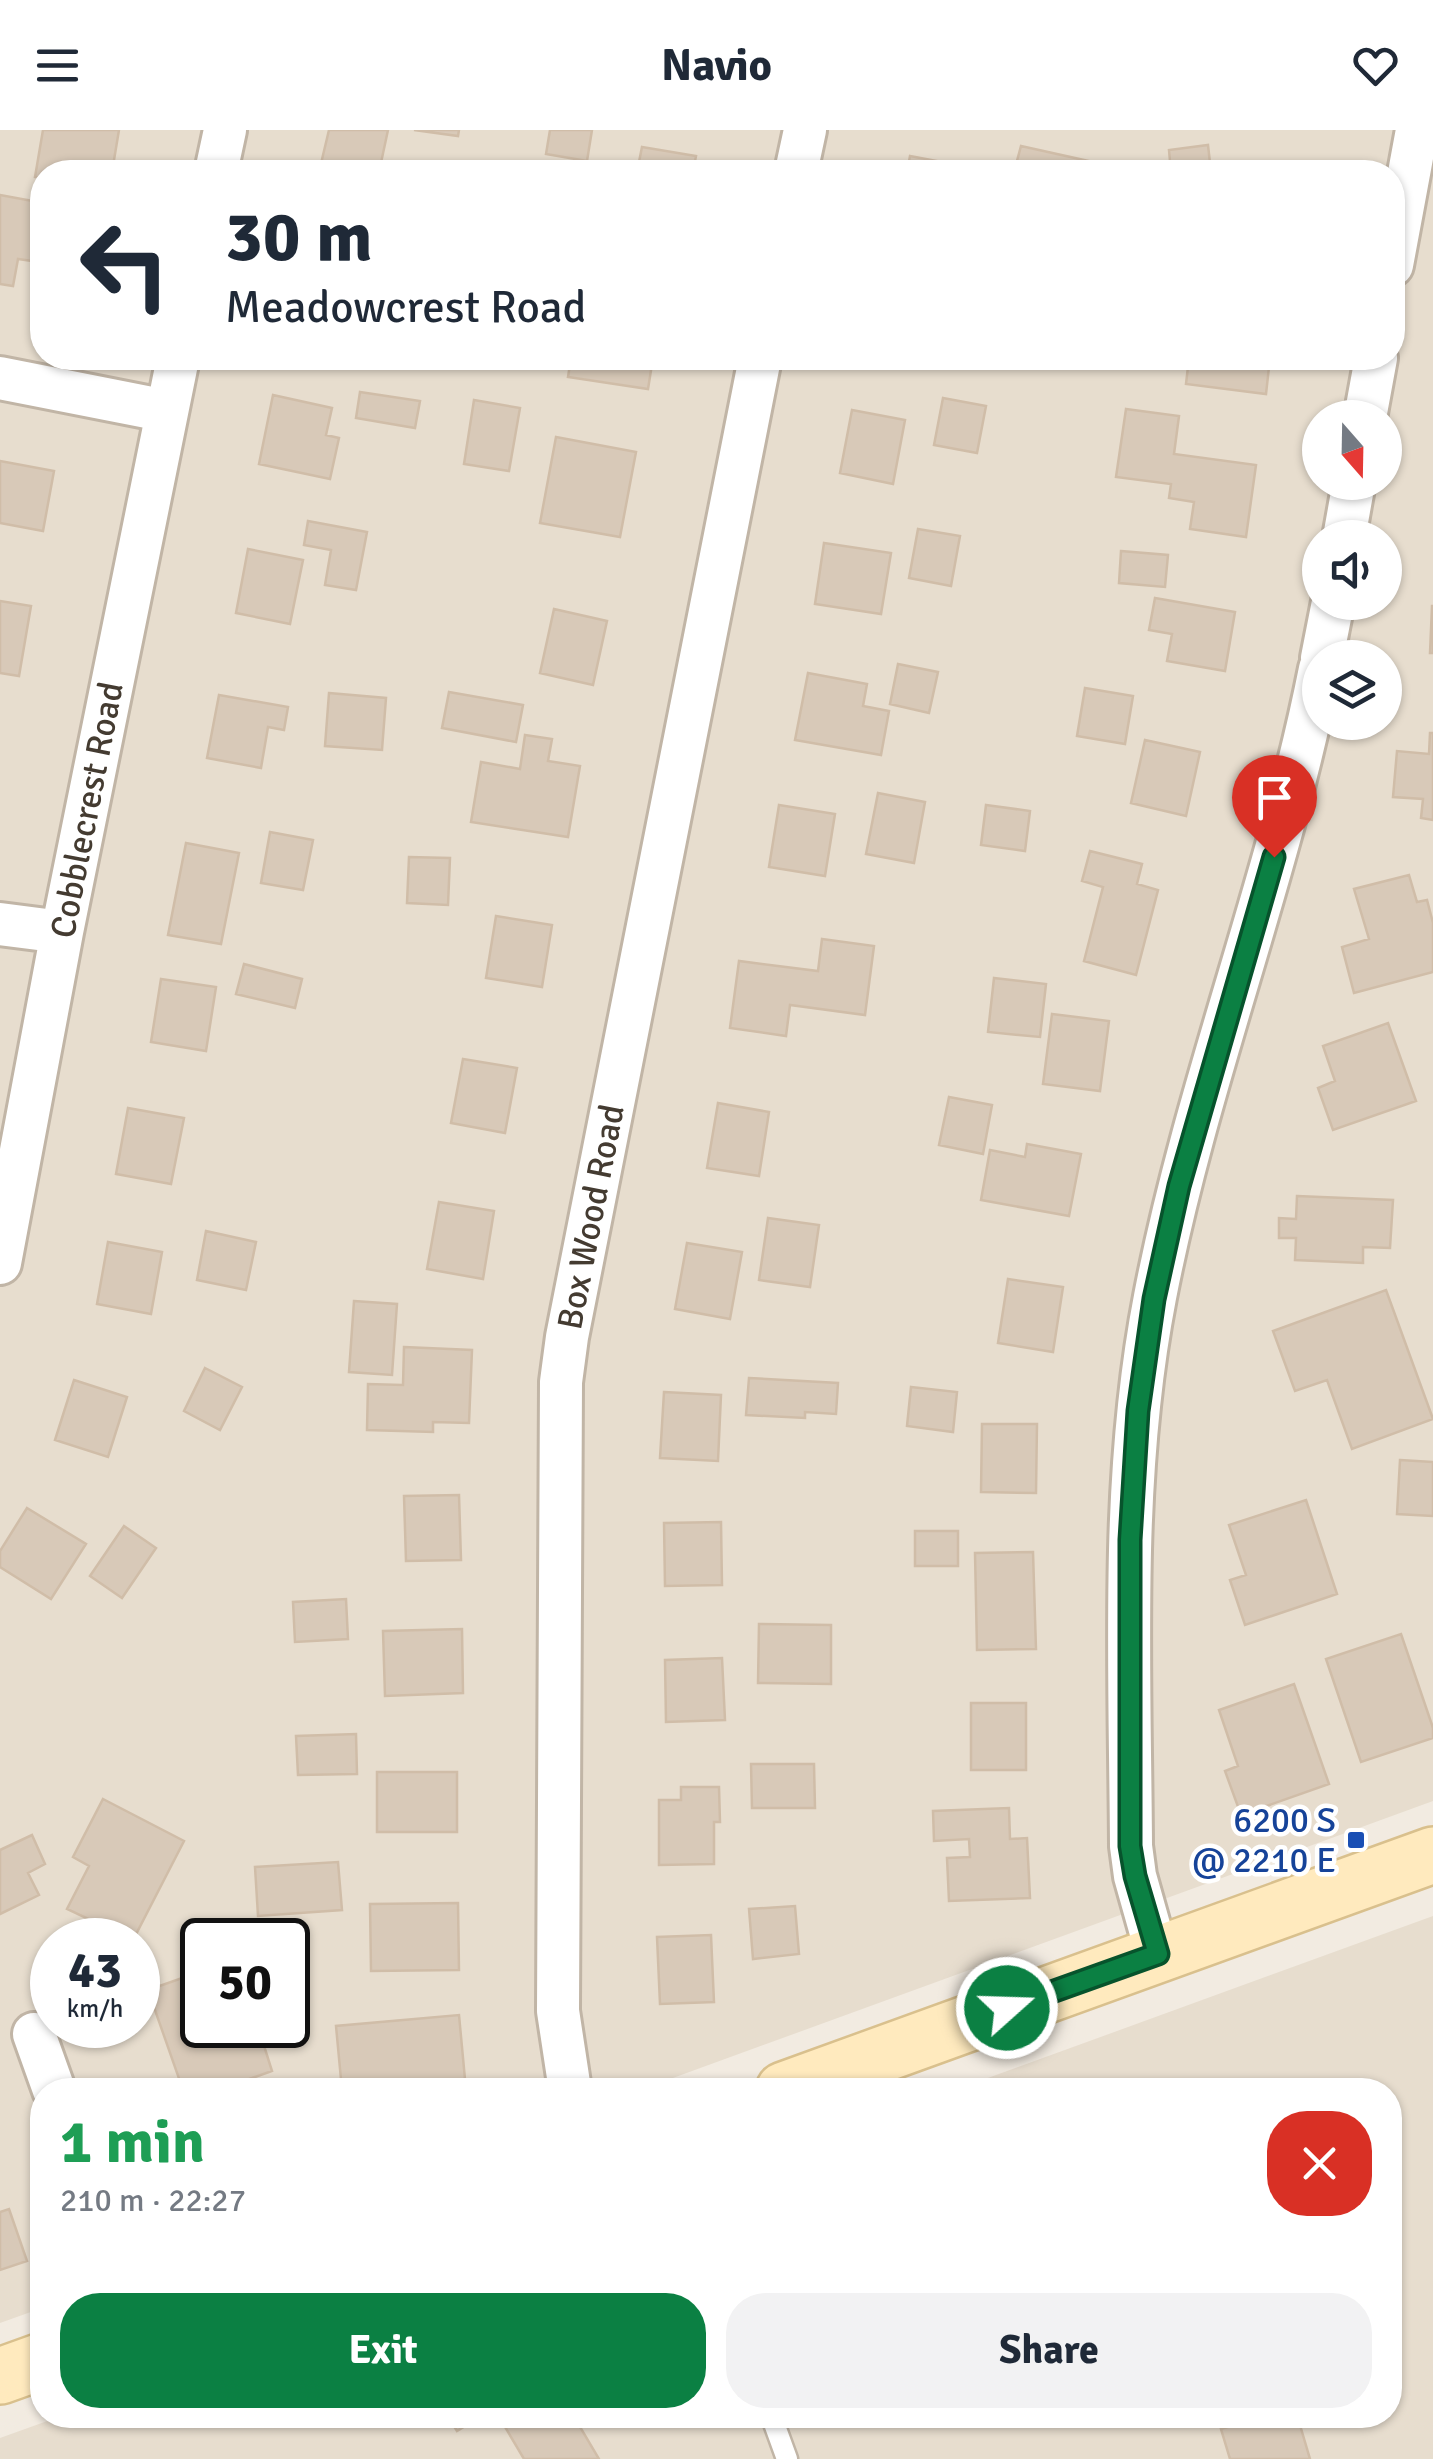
<!DOCTYPE html>
<meta charset="utf-8">
<style>
body{margin:0;font-family:Signika,sans-serif;background:#f2f2f3;color:#1f2937;height:100vh;display:flex;flex-direction:column;font-size:38px;white-space:nowrap}
*{box-sizing:border-box;margin:0}
p{font-size:32px;color:#747a83}
.icon{flex:none;width:55px;height:55px;fill:none;stroke:currentColor;stroke-width:2;stroke-linecap:round;stroke-linejoin:round}
.map{position:relative;flex:1;overflow:hidden}
.drawer{position:absolute;left:30px;top:1948px;width:1372px;height:350px;display:flex;flex-direction:column;background:#fff;border-radius:40px;box-shadow:0 2px 8px #0004}
.drawer>*{flex:none}
.hud{position:absolute;left:30px;top:30px;width:1375px;height:210px;border-radius:40px;box-shadow:0 2px 8px #0004;background:#fff;color:#1f2937;overflow:hidden}
.needle{width:65px;rotate:160deg}
.tools{position:absolute;left:1302px;top:270px;display:grid;gap:20px}
.tools a{display:grid;place-items:center;width:100px;height:100px;border-radius:50%;background:#fff;box-shadow:0 2px 8px #0004;font-size:50px}
.speed{position:absolute;left:30px;top:1788px;display:flex;gap:20px;font-size:50px;font-weight:700;text-align:center}
.speed>*{display:grid;place-content:center;width:130px;height:130px;border-radius:50%;background:#fff;box-shadow:0 2px 8px #0004;line-height:1}
.speed small{font-size:25px;font-weight:400}
.speed .limit{border:5px solid #111;border-radius:15px;background:#fff;color:#111}
.pin{position:absolute;display:grid;place-items:center;width:85px;height:85px;color:#fff;margin:-102px -42px;border-radius:50% 50% 50% 0;rotate:-45deg;box-shadow:0 0 10px #0007}
.pin .icon{rotate:45deg}
.me{position:absolute;width:110px;margin:-55px;rotate:70deg;stroke-linejoin:round;filter:drop-shadow(0 0 8px #0008)}
.turn{display:flex;align-items:center;gap:35px;height:210px;padding:0 30px;font-size:45px}
.turn .icon{width:130px;height:130px;stroke-width:2.5}
.turn b{display:block;font-size:70px;line-height:85px}
.round{display:grid;place-items:center;flex:none;width:105px;height:105px;border-radius:40px;background:#f2f2f3}
.headline{display:flex;align-items:center;justify-content:space-between;height:170px;padding:0 30px}
h1{font-size:60px;font-weight:700;line-height:75px;color:#1e9e55}
.action{display:flex;gap:20px;margin-top:auto;padding:20px 30px}
.action a{flex:1;height:115px;border-radius:40px;background:#0b8043;color:#fff;font-size:40px;font-weight:700;line-height:115px;text-align:center}
.action a+a{background:#f2f2f3;color:#1f2937}
header{display:flex;justify-content:space-between;align-items:center;height:130px;padding:0 30px;background:#fff;font-size:45px;font-weight:700}
.map>svg:first-child{display:block}
.residential{fill:#e7ddce;fill-rule:evenodd}
.building{fill:#d8c9b8;stroke:#d0bda8;stroke-width:2.5}
.lines{fill:none;stroke-linecap:round;stroke-linejoin:round}
.lane-casing{stroke:#c1b5a6;stroke-width:25}
.street-casing{stroke:#c1b5a6;stroke-width:48}
.secondary-casing{stroke:#d9c08d;stroke-width:60}
.lane{stroke:#fff;stroke-width:20}
.street{stroke:#fff;stroke-width:42}
.secondary{stroke:#ffeabe;stroke-width:55}
.route-casing{stroke:#07532c;stroke-width:25}
.route{stroke:#0b8043;stroke-width:18}
.transit-dot{fill:#1a4fb4;stroke:#fff;stroke-width:4}
.labels{text-anchor:middle;dominant-baseline:central;stroke-width:9;stroke-linejoin:round;paint-order:stroke}
.street-label{font-size:35px;fill:#443b31;stroke:#fff}
.transit-label{font-size:35px;fill:#164399;stroke:#fff;text-anchor:end}
</style>
<header><svg class="icon" aria-label="menu" viewBox="0 0 24 24"><path d="M4 6h16M4 12h16M4 18h16"/></svg>Navio<svg class="icon" aria-label="heart" viewBox="0 0 24 24"><path d="M12 20l-8-8c-3-5 5-10 8-4 3-6 11-1 8 4z"/></svg></header>
<div class="map">
<svg width="1433" height="2329" viewBox="0 0 1433 2329">
<rect width="100%" height="100%" fill="#f2ebe1"/>
<path class="residential" d="M0,0h1433v1671l-793,289h-598v218l-42,15zM42,42h1350v186h-1350zM1320,288h65v64h-65zM1320,408h65v64h-65zM1320,528h65v64h-65zM52,1810h86v85h-86zM202,1810h86v85h-86z
M1433,1786v543h-1433v-21l64,-23h1326v-325h-435z"/>
<path class="building" d="M43,0h76l-7,42h-70v6l-7,-1z
M329,0h59l-9,42h-60z
M414,0h45l-1,6z
M550,0h42l-5,31 -41,-7z
M1208,15l3,27h-40l-2,-22z
M1021,16l72,16 -2,10h-77z
M642,17l54,9 -3,16h-56z
M910,26l53,10 -1,6h-55z
M0,65l38,7 -1,8h5v85l-8,-2 5,-31 -21,-3 -5,27 -13,-2z
M571,228h82l-5,31 -80,-12z
M1189,228h81l-4,36 -80,-10z
M360,262l60,9 -5,27 -59,-10z
M273,265l59,13 -6,27 13,3 -9,41 -71,-15z
M943,268l43,8 -9,47 -43,-8z
M474,270l46,8 -11,63 -45,-7z
M1126,279l53,7 -5,38 82,11 -10,72 -56,-8 4,-27 -25,-4 2,-14 -55,-7z
M852,280l53,10 -12,64 -53,-11z
M556,307l80,15 -16,85 -80,-14z
M0,331l54,10 -11,60 -43,-8z
M308,391l59,11 -11,58 -31,-5 6,-35 -27,-5z
M918,399l42,7 -9,50 -42,-8z
M824,413l67,10 -10,61 -66,-10z
M248,419l55,11 -13,64 -54,-11z
M1121,421l47,4 -3,32 -46,-4z
M1155,468l80,14 -10,59 -58,-10 5,-27 -23,-4z
M0,471l31,5 -12,70 -19,-3z
M1432,476h1v47h-3z
M554,479l53,12 -14,64 -53,-12z
M898,534l40,8 -9,41 -39,-9z
M808,543l59,11 -4,22 26,5 -8,44 -86,-15z
M1085,558l48,8 -8,48 -48,-8z
M449,562l74,13 -7,37 -74,-14z
M329,563l57,5 -4,52 -57,-4z
M219,565l69,12 -4,23 -16,-3 -7,41 -54,-10z
M1430,603h3v87l-12,-2 2,-19 -30,-2 4,-46 32,3z
M525,605l27,4 -4,22 32,5 -12,71 -97,-15 10,-60 39,7z
M1145,610l55,12 -14,64 -55,-13z
M878,663l47,9 -11,61 -48,-9z
M779,675l56,9 -10,62 -56,-9z
M986,675l44,6 -5,40 -44,-6z
M270,702l43,8 -10,50 -42,-7z
M186,713l53,10 -18,91 -53,-9z
M1090,721l52,13 -5,20 21,6 -22,85 -52,-14 19,-74 -21,-6z
M409,727l41,1 -2,47 -41,-2z
M1409,745l8,27 10,-2 6,23v49l-79,21 -12,-46 27,-8 -15,-50z
M496,786l56,9 -10,62 -56,-9z
M822,809l52,7 -9,69 -75,-10 -4,31 -56,-8 9,-67 79,10z
M244,834l58,15 -7,29 -59,-14z
M994,848l52,6 -6,53 -52,-5z
M161,849l55,8 -10,64 -55,-9z
M1052,884l57,7 -9,70 -57,-7z
M1388,893l28,78 -83,29 -15,-42 17,-7 -12,-35z
M463,929l54,9 -12,65 -54,-10z
M949,967l43,8 -9,49 -44,-9z
M718,973l51,9 -10,64 -52,-8z
M128,978l56,10 -13,66 -55,-10z
M1027,1014l54,10 -12,62 -88,-16 9,-50 35,7z
M1297,1066l96,4 -3,48 -27,-1v16l-68,-3 1,-22h-17v-20l17,1z
M439,1072l55,9 -11,68 -56,-10z
M768,1088l51,7 -9,62 -51,-7z
M206,1101l50,11 -10,48 -49,-10z
M108,1112l54,10 -11,62 -54,-10z
M687,1113l55,9 -12,67 -55,-10z
M1008,1149l55,8 -10,65 -55,-9z
M1386,1160l47,129 -81,30 -25,-69 -32,11 -22,-60z
M354,1171l43,3 -5,71 -43,-3z
M404,1217l68,3 -3,73 -36,-1v10l-66,-2 1,-46 35,1z
M205,1238l37,19 -22,43 -36,-19z
M749,1248l89,5 -2,31 -31,-2v6l-59,-3z
M74,1250l53,17 -19,60 -53,-17z
M911,1257l46,5 -4,40 -46,-6z
M664,1262l57,3 -3,66 -58,-3z
M982,1294h55l-1,69 -55,-1z
M1400,1330l33,2v54l-36,-2z
M459,1365l2,65 -55,1 -2,-65z
M1306,1370l31,94 -92,31 -15,-45 16,-5 -17,-50z
M27,1378l59,36 -35,55 -51,-32v-16z
M721,1392l1,63 -57,1 -1,-63z
M124,1396l32,22 -34,50 -32,-22z
M915,1401h43v35h-43z
M1033,1422l3,97 -59,1 -2,-97z
M346,1469l2,40 -53,3 -2,-40z
M759,1494l72,1v59l-73,-1z
M462,1499l1,64 -78,3 -2,-65z
M1401,1504l32,94v10l-72,24 -35,-103z
M722,1528l3,62 -59,2 -1,-62z
M1294,1554l35,100 -88,31 -16,-44 13,-5 -19,-56z
M971,1573h55v67h-55z
M356,1604l1,40 -59,1 -2,-39z
M751,1634h63l1,44h-63z
M377,1642h80v60h-80z
M681,1657h38l1,35h-6v42l-55,1v-65h22z
M103,1669l81,42 -51,99 -66,-31 22,-43 -16,-9z
M1009,1678l1,31 17,-1 3,60 -81,3 -2,-43 23,-1 -1,-18 -35,2 -1,-30z
M32,1705l13,29 -17,9 11,22 -39,19v-64z
M338,1732l4,48 -84,6 -3,-49z
M458,1773l1,67 -88,1 -1,-67z
M795,1776l4,48 -46,5 -4,-50z
M711,1805l3,67 -54,2 -3,-67z
M202,1841v54h20l6,19 32,-11 12,38 -54,19h-4l-3,-10 -28,10 -35,-100z
M459,1885l7,75h-124l-6,-64z
M9,2079l18,52 -27,9v-58z
M447,2285h36l-26,16z
M498,2285h75l26,44h-75z
M1267,2285h30l13,44h-80l-9,-30z"/>
<g class="lines">
<defs>
<path id="lane" d="M771,2285l16,44"/>
<path id="street" d="M216,42l9,-42
M796,42l9,-42
M1392,135l25,-135
M0,248l167,33
M1365,288l11,-60
M1344,408l10,-56
M1322,528l11,-56
M0,794l62,8
M0,1133l62,-331 116,-574
M1157,1824l-22,-78 -4,-30c-1,-183 -11,-369 24,-549 41,-213 123,-415 165,-628
M34,1904l20,56
M570,1960l-12,-79 3,-629 6,-45 193,-979"/>
<path id="secondary" d="M784,1960l649,-235
M0,2246l42,-15"/>
</defs>
<use href="#lane" class="lane-casing"/>
<use href="#street" class="street-casing"/>
<use href="#secondary" class="secondary-casing"/>
<use href="#lane" class="lane"/>
<use href="#street" class="street"/>
<use href="#secondary" class="secondary"/>
</g>
<g class="lines">
<defs>
<path id="route" d="M1007,1878l151,-54 -23,-78 -5,-30v-306l8,-129 16,-112 25,-113 95,-329"/>
</defs>
<use href="#route" class="route-casing"/>
<use href="#route" class="route"/>
</g>
<rect class="transit-dot" x="1346" y="1700" width="20" height="20" rx="5"/>
<g class="labels">
<g class="street-label">
<text transform="translate(87 680) rotate(-79)">Cobblecrest Road</text>
<text transform="translate(591 1087) rotate(-79)">Box Wood Road</text>
</g>
<g class="transit-label">
<text x="1336" y="1690">6200 S<tspan x="1336" dy="40">@ 2210 E</tspan></text>
</g>
</g>
</svg>
<div class="tools">
<a><svg class="needle" viewBox="-14 -14 28 28"><path d="M0-13l5 13h-10z" fill="#e53935"/><path d="M0 13l5-13h-10z" fill="#747a83"/></svg></a>
<a><svg class="icon" aria-label="sound" viewBox="0 0 24 24"><path d="M4 9h4l5-4v14l-5-4H4zM17 9q2 3 0 6"/></svg></a>
<a><svg class="icon" aria-label="layers" viewBox="0 0 24 24"><path d="M12 4l9 5-9 5-9-5zM3 14l9 5 9-5"/></svg></a>
</div>
<div class="speed"><div>43<small>km/h</small></div><div class="limit">50</div></div>
<div class="pin" style="left:1274px;top:727px;background:#d93025"><svg class="icon" aria-label="arrive" viewBox="0 0 24 24"><path d="M6 21V4h12l-3 4 3 4H6"/></svg></div>
<svg class="me" style="left:1007px;top:1878px" viewBox="-20 -20 40 40"><circle r="17" fill="#0b8043" stroke="#fff" stroke-width="3"/><path d="M0-11L8 9 0 5-8 9z" fill="#fff"/></svg>
<div class="hud">
<div class="turn"><svg class="icon" aria-label="left" viewBox="0 0 24 24"><path d="M17 20v-9H6M10 6l-5 5 5 5"/></svg><div><b>30 m</b>Meadowcrest Road</div></div>
</div>
<section class="drawer">
<div class="headline"><div><h1>1 min</h1><p>210 m · 22:27</p></div><a class="round" style="background:#d93025;color:#fff"><svg class="icon" aria-label="close" viewBox="0 0 24 24"><path d="M6 6l12 12M18 6L6 18"/></svg></a></div>
<div class="action"><a>Exit</a><a>Share</a></div>
</section>
</div>
